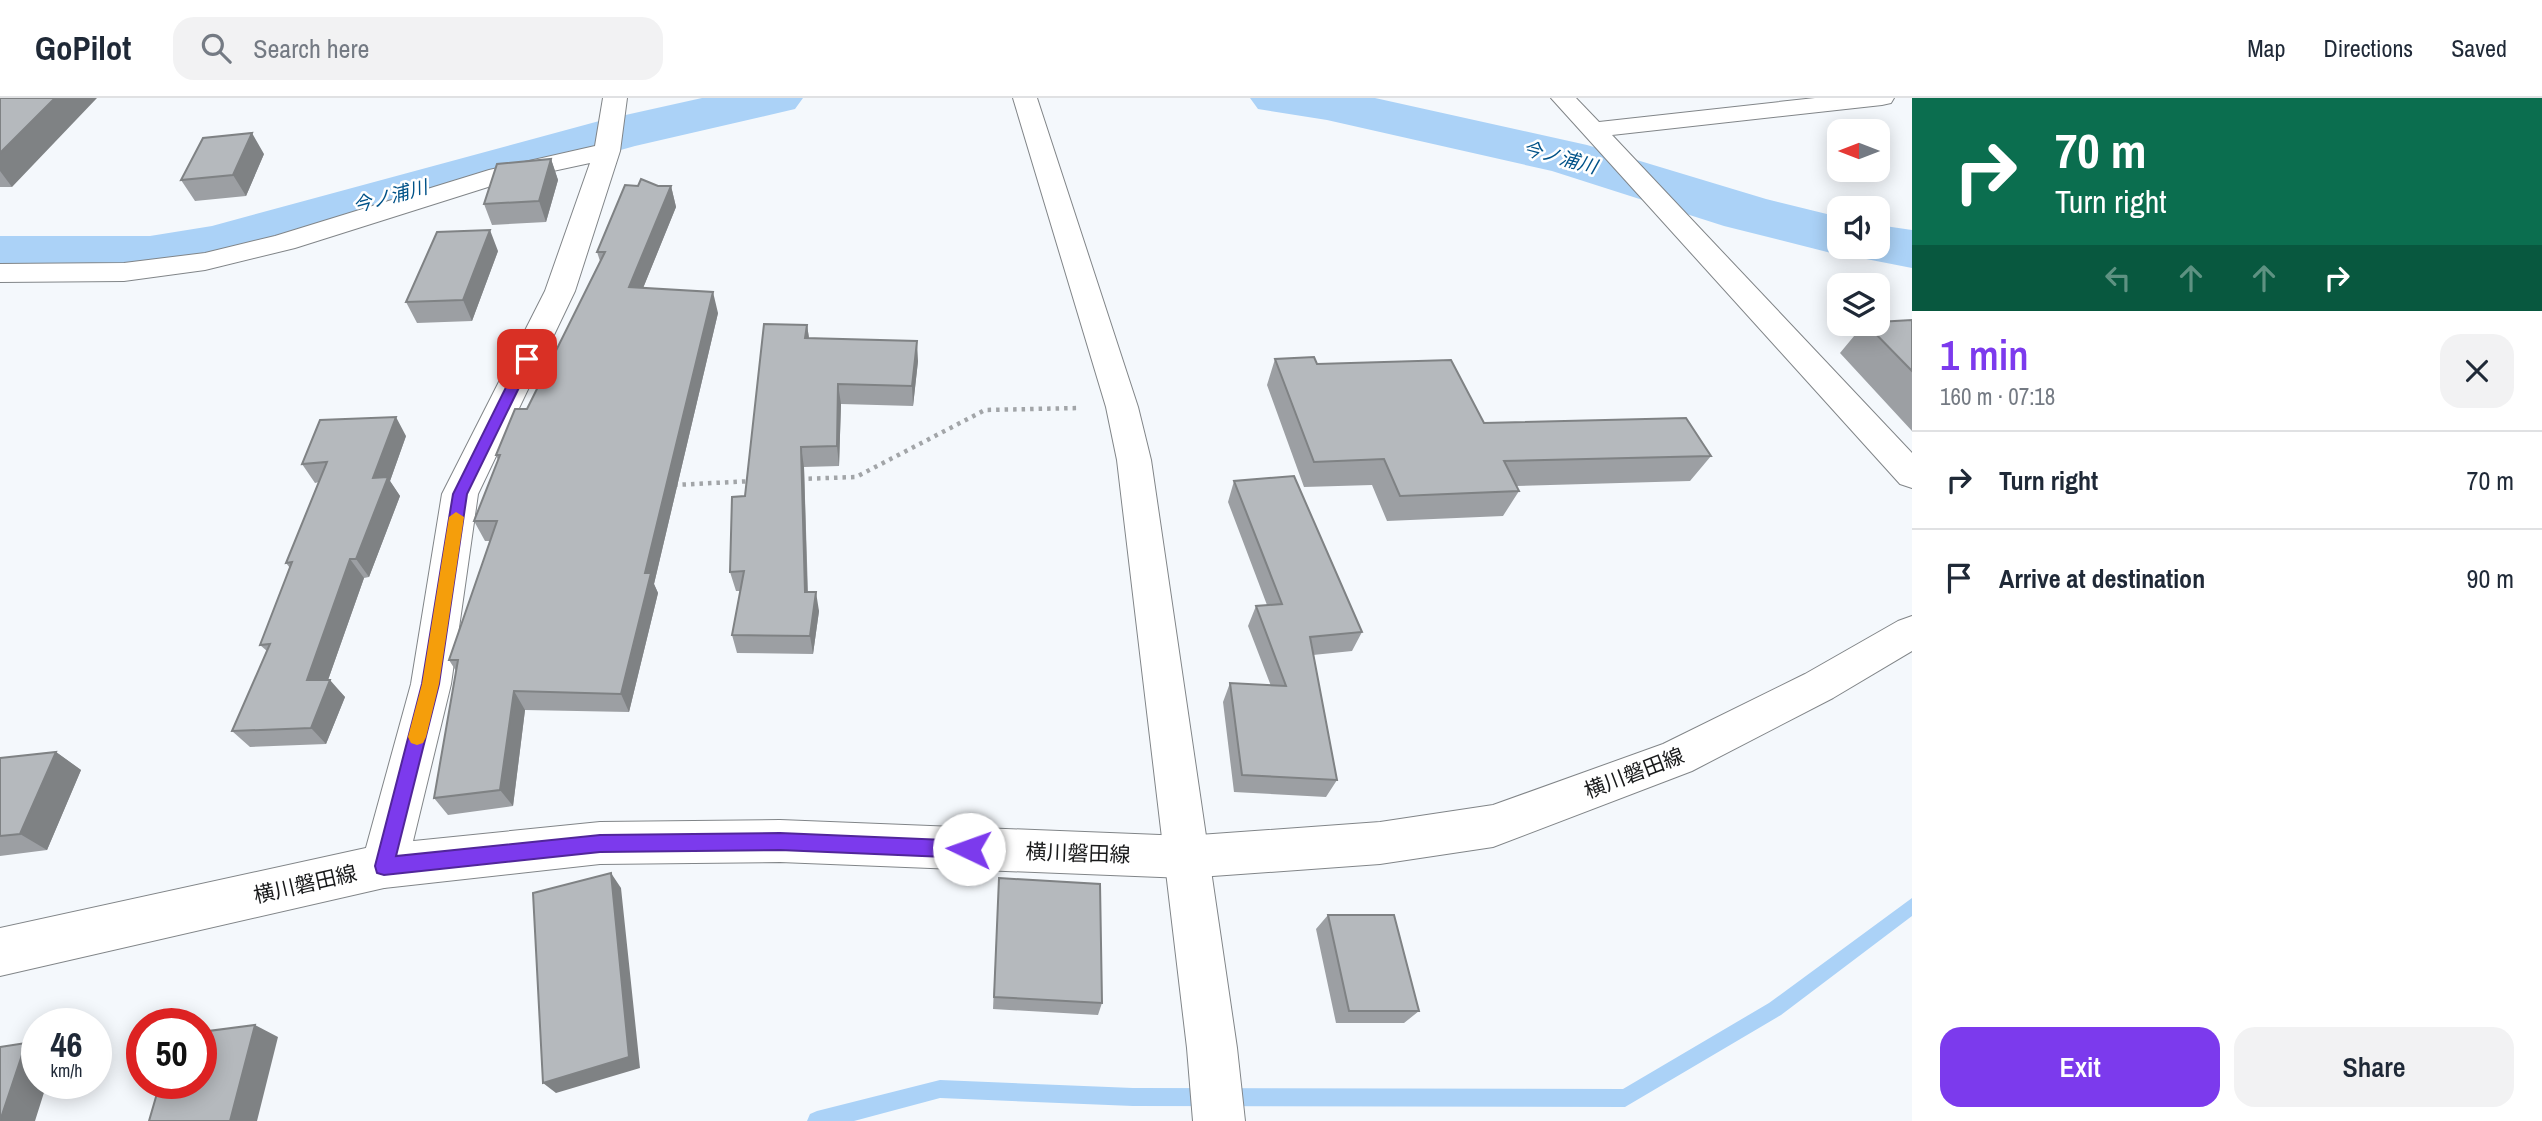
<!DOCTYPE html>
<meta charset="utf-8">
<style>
body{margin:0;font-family:"Archivo Narrow","Noto Sans JP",sans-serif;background:#f2f2f3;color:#1f2937;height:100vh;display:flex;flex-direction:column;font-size:26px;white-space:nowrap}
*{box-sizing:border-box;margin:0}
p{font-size:23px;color:#747a83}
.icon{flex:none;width:38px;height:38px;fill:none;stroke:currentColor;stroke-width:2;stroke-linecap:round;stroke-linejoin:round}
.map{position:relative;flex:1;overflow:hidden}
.side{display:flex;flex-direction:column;background:#fff;width:630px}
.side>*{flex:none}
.banner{background:#0b6e4f;color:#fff;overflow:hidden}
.needle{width:46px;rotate:270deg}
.controls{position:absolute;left:1827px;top:21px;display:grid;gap:14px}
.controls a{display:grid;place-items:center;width:63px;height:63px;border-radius:14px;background:#fff;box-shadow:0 4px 18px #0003;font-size:35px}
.speed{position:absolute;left:21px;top:910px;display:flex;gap:14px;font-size:35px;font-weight:700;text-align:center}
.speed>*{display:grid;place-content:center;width:91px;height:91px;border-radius:50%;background:#fff;box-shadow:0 4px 18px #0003;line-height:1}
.speed small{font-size:18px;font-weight:400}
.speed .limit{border:10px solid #d22;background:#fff;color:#111}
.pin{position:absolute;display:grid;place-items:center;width:60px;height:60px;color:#fff;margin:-30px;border-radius:14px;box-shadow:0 4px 10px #0006}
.me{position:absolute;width:77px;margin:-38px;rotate:273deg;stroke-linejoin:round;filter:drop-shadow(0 0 5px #0008)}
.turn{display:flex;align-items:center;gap:24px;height:147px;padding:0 28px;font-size:32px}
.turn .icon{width:91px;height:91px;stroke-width:2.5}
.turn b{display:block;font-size:49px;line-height:60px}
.lanes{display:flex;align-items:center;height:66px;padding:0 28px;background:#0003;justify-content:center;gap:35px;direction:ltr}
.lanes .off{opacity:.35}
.round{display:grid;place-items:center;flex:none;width:74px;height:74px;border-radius:21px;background:#f2f2f3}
.summary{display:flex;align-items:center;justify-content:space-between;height:119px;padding:0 28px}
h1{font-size:42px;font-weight:600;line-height:52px;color:#7c3aed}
.primary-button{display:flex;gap:14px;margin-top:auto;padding:14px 28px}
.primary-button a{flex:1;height:80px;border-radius:21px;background:#7c3aed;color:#fff;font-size:28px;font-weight:600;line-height:80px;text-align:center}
.primary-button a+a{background:#f2f2f3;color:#1f2937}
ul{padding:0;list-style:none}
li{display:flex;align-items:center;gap:21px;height:98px;padding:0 28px;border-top:2px solid #e0e1e3}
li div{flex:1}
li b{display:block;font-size:26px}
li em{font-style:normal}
header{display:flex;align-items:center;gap:42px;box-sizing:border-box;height:98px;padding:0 35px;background:#fff;border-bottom:2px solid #e0e1e3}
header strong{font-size:33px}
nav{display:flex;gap:38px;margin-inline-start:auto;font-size:24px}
.search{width:490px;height:63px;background:#f2f2f3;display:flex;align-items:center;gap:18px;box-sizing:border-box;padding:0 24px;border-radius:21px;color:#747a83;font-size:26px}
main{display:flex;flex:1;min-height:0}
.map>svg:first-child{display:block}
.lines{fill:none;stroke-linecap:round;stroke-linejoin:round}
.stream{fill:#abd2f7;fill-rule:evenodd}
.river{fill:#abd2f7;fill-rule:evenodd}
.minor-casing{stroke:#818588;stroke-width:2}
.major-casing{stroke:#818588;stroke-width:2}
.path{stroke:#a2a5a8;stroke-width:4.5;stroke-dasharray:3.5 5;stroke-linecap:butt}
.minor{fill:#fff;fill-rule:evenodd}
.major{fill:#fff;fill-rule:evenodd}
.wall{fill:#9c9fa3}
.shaded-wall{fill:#7f8284}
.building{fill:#b5b9bd;stroke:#7f8284;stroke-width:2}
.route{fill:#7c3aed;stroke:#51269a;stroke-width:2}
.slow{fill:#f59e0b}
.labels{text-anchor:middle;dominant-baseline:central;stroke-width:5;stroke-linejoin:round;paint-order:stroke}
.far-water-label{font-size:19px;font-style:italic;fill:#005288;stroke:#fff}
.street-label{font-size:21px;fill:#191a1b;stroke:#fff}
</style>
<header>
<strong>GoPilot</strong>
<div class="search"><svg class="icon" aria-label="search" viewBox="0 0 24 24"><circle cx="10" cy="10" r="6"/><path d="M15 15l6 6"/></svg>Search here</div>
<nav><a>Map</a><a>Directions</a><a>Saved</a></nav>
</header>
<main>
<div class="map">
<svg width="1912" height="1023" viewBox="0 0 1912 1023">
<rect width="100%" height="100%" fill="#f4f8fc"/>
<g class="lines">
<path class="stream" d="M1912,800v18l-131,99 -156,92 -492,-1 -193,-8 -86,23h-47l3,-7 7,-3 123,-31 193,8 490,1 146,-86z"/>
<path class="river" d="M702,0h101l-8,11 -160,37 -419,117 -66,11h-150v-38h150l62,-10 391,-106z
M1250,0h125l212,47 179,54 73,18v30h39v-22l34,5v38l-56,-11 -4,-5 -13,3 -115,-29 -172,-55 -225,-51 -69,-11z"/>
<defs>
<path id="minor" d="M603,0h24l-7,53 -45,140 -97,203 -27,190 -44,182 -7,15 -16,7 -16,-7 -7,-15 50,-182 31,-190 103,-203 45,-128 -83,18 -212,67 -90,22 -81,11 -124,1v-18l124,-1 81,-10 70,-17 214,-66 106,-24z
M1013,0h24l101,309 13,53 86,588 8,73h-52l-6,-73 -70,-588 -11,-53z
M1551,0h25l23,24 216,-24h79l-3,5 -9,2 -270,30 300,318v35l-12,-4z"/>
<path id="major" d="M1912,518v35l-79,47 -141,73 -199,76 -113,17 -195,14 -405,-16 -180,2 -216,24 -384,88v-48l384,-84 216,-22 180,-2 405,16 195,-14 113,-17 170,-61 142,-70 93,-53z"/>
</defs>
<use href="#minor" class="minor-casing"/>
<use href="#major" class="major-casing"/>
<path class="path" d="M800,381l56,-2 129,-67 94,-2
M674,387l79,-4"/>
<use href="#minor" class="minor"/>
<use href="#major" class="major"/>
</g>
<path class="wall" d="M0,0l12,89h-12z
M264,56l-18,42 -51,5 -14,-21z
M551,61l7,21 -12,42 -54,3 -8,-21z
M658,88h13l5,21 -33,81 75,25 -64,271 4,9 -29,119 -104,-2 -12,96 -65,9 -14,-17 22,-127 -7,-11 41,-119h-5l-11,-20 24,-61 -2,-5 31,-46 73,-148 -3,-9z
M498,153l-26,70 -55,2 -11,-21z
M1912,222v111l-72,-78 24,-29h14z
M807,227l2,13 109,23 -5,45 -72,-2 -2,62 -35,1 4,125 11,19 -6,43 -76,-1 -5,-18 8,-44h-4l-6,-19 15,-76z
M1275,261l42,5 167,59 227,33 -21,25 -174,5 3,5 -16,25 -116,5 -15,-36 -68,2 -37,-102z
M406,338l-16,45 10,15 -31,81 -5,1 -36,102 17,17 -19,47 -76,3 -18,-16 35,-80 -7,-6 30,-77 -4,-5 33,-81 -4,1 -13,-19z
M1234,383l128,151 -10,19 -39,4 24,125 -11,17 -92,-5 -11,-90 7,-19 41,3 -23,-60 8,-20 11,-1 -39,-103z
M56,654l25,18 -34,80 -47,6v-98z
M999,780l103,125 -4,12 -105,-6z
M1328,817l91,96 -15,12h-68l-20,-94z"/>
<path class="shaded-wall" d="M55,0h42l-85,89 -12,-16v-18z
M252,35l12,21 -18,42 -13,-21z
M551,61l7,21 -12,42 -7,-21z
M671,88l5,21 -41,101 -6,-21z
M490,132l8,21 -26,70 -9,-21z
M713,194l5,21 -64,271 4,9 -29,119 -8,-18 24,-121z
M807,227l3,20 -5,-7z
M917,243l1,20 -5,45 -1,-20z
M838,286l3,20 -2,62 -2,-20z
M396,319l10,19 -16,45 10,15 -31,81 -13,-18 17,-81z
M801,349l3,20 4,144 -3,-19z
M350,461l14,19 -42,119 -15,-17z
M816,494l3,19 -6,43 -3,-18z
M330,582l15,17 -19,47 -15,-16z
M514,593l11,19 -12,96 -13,-16z
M56,654l25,18 -34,80 -27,-16z
M611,775l10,15 19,180 -84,25 -13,-10z
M255,927l23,12 -21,84h-27z
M26,945l11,4v36h10l-12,38h-35z"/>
<path class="building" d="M0,0h55l-55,55z
M252,35l-19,42 -52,5 22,-42z
M551,61l-12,42 -55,3 13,-40z
M641,81l17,7h13l-42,101 84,5 -68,281h6l-30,121 -107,-3 -14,99 -66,8 24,-138h-9l48,-139h-23l26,-66h-4l19,-46h12l78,-157h-8l28,-67 13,1z
M490,132l-27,70 -57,2 31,-70z
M1912,222v51l-46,-47h12v-2z
M764,226l43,1 -2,13 112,3 -5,45 -74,-2 -1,62 -36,1 4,145h11l-6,44 -78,-1 12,-64 -14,1 2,-75 13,-1z
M1314,259l3,7 134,-4 33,63 202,-5 25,38 -207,5 15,30 -119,5 -16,-37 -70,3 -39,-103z
M396,319l-23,61 15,-1 -32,82h-6l-43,121h23l-19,48 -79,3 38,-87 -10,1 32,-83 -6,1 41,-101 -25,2 18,-44z
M1294,378l68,156 -52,5 27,143 -95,-5 -12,-92 56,3 -30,-80 26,-2 -48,-123z
M56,654l-36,82 -20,2v-78z
M611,775l18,184 -86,26 -10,-190z
M999,780l101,6 2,119 -108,-6z
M1328,817h66l25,96h-70z
M255,927l-25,96h-81l11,-38h41v-51z
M26,945l-26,78v-74z"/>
<path class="route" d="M527,256l6,5 -66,135 -28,190 -43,172 204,-21 180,-2 189,8 7,2 3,6 -3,6 -7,3 -189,-8 -180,2 -216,23 -7,-2 -2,-7 47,-182 31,-190 67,-135z"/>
<path class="slow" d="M456,414l8,5 -25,167 -13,53 -3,6 -6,2 -6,-2 -3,-6 14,-53 27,-167z"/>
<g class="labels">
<g class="far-water-label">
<text transform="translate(1560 59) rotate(15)">今ノ浦川</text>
<text transform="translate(390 98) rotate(-15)">今ノ浦川</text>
</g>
<g class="street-label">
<text transform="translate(1634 675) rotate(-21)">横川磐田線</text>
<text transform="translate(1078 755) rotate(2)">横川磐田線</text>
<text transform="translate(305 786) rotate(-13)">横川磐田線</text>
</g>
</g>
</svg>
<div class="controls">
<a><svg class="needle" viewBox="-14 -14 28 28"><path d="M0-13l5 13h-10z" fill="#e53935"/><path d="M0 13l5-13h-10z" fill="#747a83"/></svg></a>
<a><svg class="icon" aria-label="sound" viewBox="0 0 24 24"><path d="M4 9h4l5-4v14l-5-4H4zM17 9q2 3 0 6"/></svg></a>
<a><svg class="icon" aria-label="layers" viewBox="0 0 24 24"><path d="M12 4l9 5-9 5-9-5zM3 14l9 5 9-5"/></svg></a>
</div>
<div class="speed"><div>46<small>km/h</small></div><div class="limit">50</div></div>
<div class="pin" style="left:527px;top:261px;background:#d93025"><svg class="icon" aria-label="arrive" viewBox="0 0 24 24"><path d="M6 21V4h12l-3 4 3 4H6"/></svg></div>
<svg class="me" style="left:969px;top:751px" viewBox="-20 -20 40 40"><circle r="19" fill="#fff"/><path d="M0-13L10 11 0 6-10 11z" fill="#7c3aed"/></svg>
</div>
<section class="side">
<div class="banner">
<div class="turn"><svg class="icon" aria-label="right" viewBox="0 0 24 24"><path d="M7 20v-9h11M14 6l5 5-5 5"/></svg><div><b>70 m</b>Turn right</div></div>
<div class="lanes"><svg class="icon off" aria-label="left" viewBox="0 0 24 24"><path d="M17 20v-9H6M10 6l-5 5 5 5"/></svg><svg class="icon off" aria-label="ahead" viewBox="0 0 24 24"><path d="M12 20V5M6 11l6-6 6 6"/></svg><svg class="icon off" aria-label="ahead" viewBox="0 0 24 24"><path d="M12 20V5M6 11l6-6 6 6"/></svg><svg class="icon" aria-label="right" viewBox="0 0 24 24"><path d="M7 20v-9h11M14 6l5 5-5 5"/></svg></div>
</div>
<div class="summary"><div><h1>1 min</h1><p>160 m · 07:18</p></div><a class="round"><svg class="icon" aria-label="close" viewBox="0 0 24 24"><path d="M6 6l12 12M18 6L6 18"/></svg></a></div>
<ul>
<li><svg class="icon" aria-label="right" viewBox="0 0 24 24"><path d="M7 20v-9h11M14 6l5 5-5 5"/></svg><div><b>Turn right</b></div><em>70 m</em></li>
<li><svg class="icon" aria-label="arrive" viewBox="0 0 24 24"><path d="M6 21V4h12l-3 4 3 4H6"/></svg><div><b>Arrive at destination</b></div><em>90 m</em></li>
</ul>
<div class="primary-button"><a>Exit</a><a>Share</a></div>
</section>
</main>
